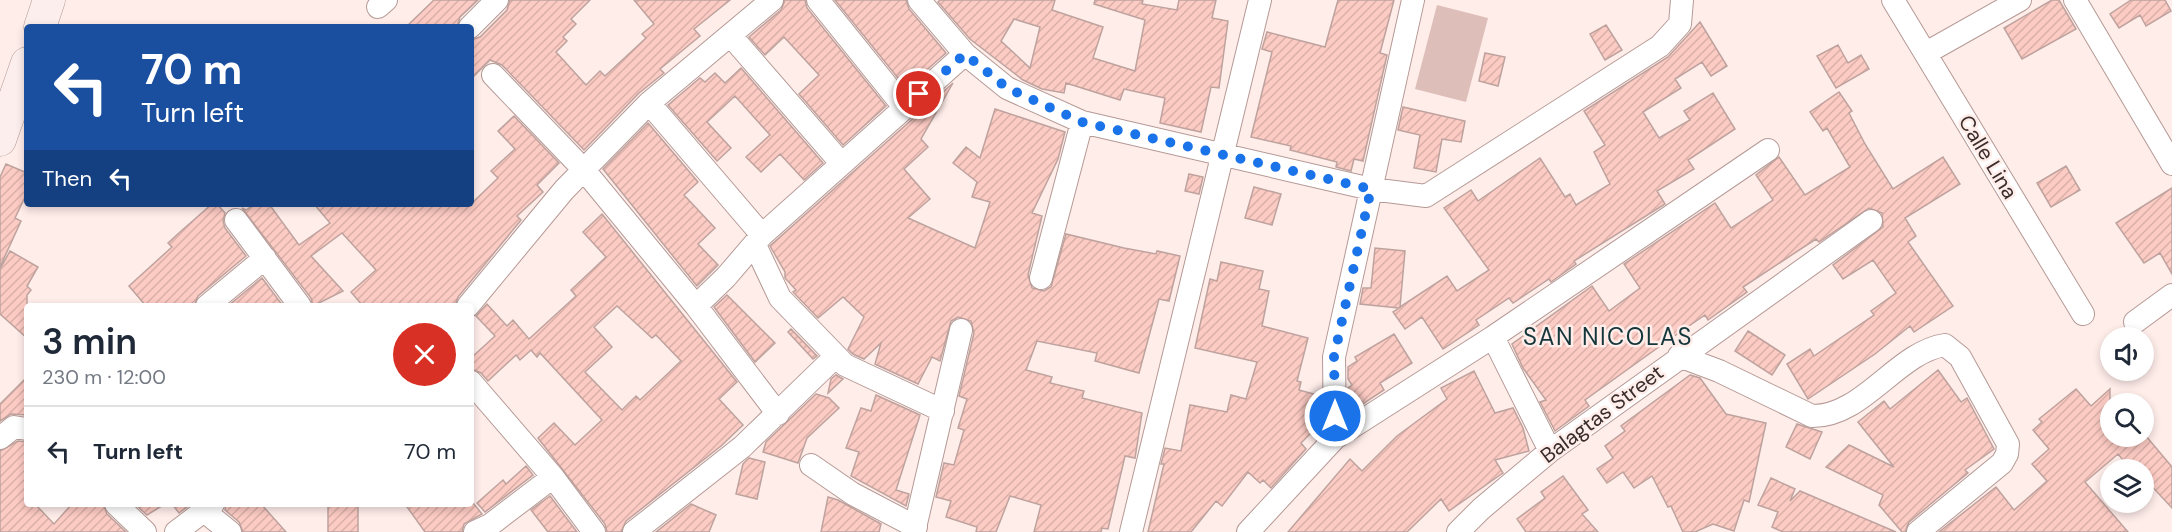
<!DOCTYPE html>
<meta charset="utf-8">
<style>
body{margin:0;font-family:"DM Sans",sans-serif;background:#f6f6f7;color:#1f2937;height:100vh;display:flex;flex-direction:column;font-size:22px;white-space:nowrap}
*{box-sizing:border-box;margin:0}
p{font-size:20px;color:#747a83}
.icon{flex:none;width:33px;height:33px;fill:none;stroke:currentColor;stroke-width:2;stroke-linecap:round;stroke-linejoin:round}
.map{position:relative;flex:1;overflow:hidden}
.details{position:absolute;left:24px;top:303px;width:450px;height:204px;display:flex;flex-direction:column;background:#fff;border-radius:6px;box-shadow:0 3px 9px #0003}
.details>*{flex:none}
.hud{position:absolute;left:24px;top:24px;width:450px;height:183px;border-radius:6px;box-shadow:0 3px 9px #0003;background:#1a4fa0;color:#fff;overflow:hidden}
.controls{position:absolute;left:2100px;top:327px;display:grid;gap:12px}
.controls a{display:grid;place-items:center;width:54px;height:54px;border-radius:50%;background:#fff;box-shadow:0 3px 9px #0003;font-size:30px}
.pin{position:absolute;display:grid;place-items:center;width:51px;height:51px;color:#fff;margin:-26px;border:3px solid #fff;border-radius:50%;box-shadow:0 2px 6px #0007}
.me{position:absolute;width:66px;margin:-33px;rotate:0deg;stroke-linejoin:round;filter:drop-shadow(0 0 4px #0008)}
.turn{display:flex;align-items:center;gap:21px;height:126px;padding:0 18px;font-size:27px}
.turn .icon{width:78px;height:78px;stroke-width:2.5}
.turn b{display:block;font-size:42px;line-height:51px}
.then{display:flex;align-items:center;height:57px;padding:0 18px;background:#0003;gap:12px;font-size:22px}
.round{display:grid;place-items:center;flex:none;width:63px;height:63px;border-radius:32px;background:#f6f6f7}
.headline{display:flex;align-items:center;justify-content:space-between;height:102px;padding:0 18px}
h1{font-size:36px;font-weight:600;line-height:45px}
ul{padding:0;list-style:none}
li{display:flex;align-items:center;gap:18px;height:90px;padding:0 18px;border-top:2px solid #e0e1e3}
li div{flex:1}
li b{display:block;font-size:22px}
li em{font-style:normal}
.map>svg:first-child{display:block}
.pitch{fill:#debeb9}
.building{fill:url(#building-hatch);stroke:#bea29e;stroke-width:1.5;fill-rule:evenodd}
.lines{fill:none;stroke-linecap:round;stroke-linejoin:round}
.street-casing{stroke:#b59995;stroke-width:24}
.secondary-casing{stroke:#b59995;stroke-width:33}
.street{stroke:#fff;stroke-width:22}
.secondary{stroke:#fbeeec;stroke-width:32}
.route{stroke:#1a73e8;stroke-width:10;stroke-dasharray:0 18}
.labels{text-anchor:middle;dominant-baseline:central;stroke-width:5;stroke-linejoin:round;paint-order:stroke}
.street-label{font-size:21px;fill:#3a2e2d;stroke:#ffedea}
.quarter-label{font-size:24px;letter-spacing:1.5px;fill:#14363b;stroke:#ffedea}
</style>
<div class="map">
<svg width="2172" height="532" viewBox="0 0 2172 532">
<defs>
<pattern id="building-hatch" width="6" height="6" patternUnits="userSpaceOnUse" patternTransform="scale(1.5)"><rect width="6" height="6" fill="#fccbc3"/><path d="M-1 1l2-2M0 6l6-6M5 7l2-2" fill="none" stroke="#d9afa8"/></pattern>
</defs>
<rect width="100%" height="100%" fill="#ffedea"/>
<path class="pitch" d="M1437,5l51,13 -22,84 -51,-13z"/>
<path class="building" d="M434,0h44l-18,17 -3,10h-51z
M510,0h80l-19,19 5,5 -13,13 4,4 -11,11 30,33 14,-14 5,5 41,-38 -4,-4 12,-10 -20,-24h96l-36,29 6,7 -40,33 4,4 -25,20 -55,57 -82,-85 -12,-5 -19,19v-39l9,-3 27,-27z
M785,0h20l2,8 79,98 -43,39 -44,-51 20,-19 -35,-38 -19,18 -16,-18 32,-27z
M835,0h71l3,9 37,44 -40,35z
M940,0h115l-3,10 51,17 -10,31 42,13 10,-51 -51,-16 1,-4h48l-1,4 35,6 2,-10h37l-4,18 16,3 -9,67 -8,-1 -10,45 -41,-9 5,-25 -41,-9 -4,11 -54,-17 -2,10 -22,-4 -19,-9 -53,-41 -32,-37zM1014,19l26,8 -10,41 -29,-27z
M1338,0h56l-14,53 7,2 -24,106 -9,-2 -3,12 -15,-4 1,-5 -47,-12 1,-4 -40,-9 21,-85 -10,-3 5,-17 58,15z
M2052,0h7l17,29 -54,30 -18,-31z
M2131,0h34l6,11 -25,15 -6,-11 -21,13 -9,-14z
M1700,22l27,44 -16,10 -9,-14 -27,17 6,9 -38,24 16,26 31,-18 -6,-9 29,-18 22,36 -47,31 6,9 -37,22 8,13 -91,57 2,3 -25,18 -2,-3 -36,24 -4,-5 -33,22 3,5 -36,24 -21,-32 -17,12 -12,-17 6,-4 -39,-4 3,-16h8l4,-40 30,3 -5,56 47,-31 10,15 32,-21 -45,-62 27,-18 7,11 62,-43 25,39 5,-3 6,11 34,-21 -16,-32 11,-7 -21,-34 84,-54z
M1606,25l16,25 -17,10 -15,-26z
M1838,45l10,18 13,-8 8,14 -33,19 -19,-32z
M1485,53l20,4 -7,29 -19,-5z
M741,68l82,95 -19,17 -24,-26 -19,18 -15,-15 24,-22 -35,-39 -28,26 24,26 -14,13 -49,-56 32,-27 5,4 10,-9 10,10z
M953,83l-32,56 7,8 -24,22 26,30 -22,19 67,30 15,-46 -18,-5 5,-15 -24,-19 13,-16 14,11 15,-49 70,23 -7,27 -26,54 10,3 -14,59 4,13 12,3 7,-4 15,-53 58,14 32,6 1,-3 23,5 -11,45 -10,-2 -20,74 -44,-12 2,-8 -60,-12 -11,29 26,7 -2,6 34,8 -2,7 60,15 -7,45 -10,-2 -17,73 -6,-1 -1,4h-67l7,-27 -31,-9 -14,36h-20l1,-5 -31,-10 5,-16 -15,-4 8,-34 10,2 10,-35 -6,-2 9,-29 -8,-3 15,-63 -3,-12 -13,-4 -7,4 -11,40 -8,-4 -14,27 -43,-20 6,-21 -17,16 -11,-5 -5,-5 16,-32 -21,-20 -25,21 -25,-26 3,-2 -11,-12v-6l-15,-26z
M1839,92l13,19 -3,2 16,31 28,45 50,-32 17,27 -55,34 11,18 -8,6 45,64 -39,26 -4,-6 -35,28 -67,45 -21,-35 23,-15 4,7 60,-41 -3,-4 25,-18 -23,-33 -30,19 -10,-14 50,-38 -1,-14 -13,-5 -50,34 -3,-3 -73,48 4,5 -39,28 -3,-5 -35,24 -85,61 4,6 -34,25 -15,-29 6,-2 -23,-32 -11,-24 80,-58 17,25 31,-23 -16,-24 91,-61 16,25 42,-28 -17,-25 23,-18 26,38 45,-28 -23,-39 -4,3 -13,-19z
M1403,107l62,14 -4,21 -19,-3 -6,33 -22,-4 6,-33 -22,-5z
M514,116l45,47 -22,22 6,7 -26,24 4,4 -63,77 -3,9h-92l-12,-14 25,-22 -34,-37 -31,23 32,35 -30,15 -2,-8 -69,-90 4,2 9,-6h14l30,41 31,-22 -16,-19h157l27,-26 -7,-7 24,-22 -17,-18z
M648,123l50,59 -14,13 31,33 -17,16 20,21 -21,21 -94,-117z
M6,164l21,9v20l-12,25 6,3 -21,46v-90z
M2066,166l14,24 -29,17 -14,-24z
M1189,174l14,3 -4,17 -14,-3z
M1254,187l27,7 -9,31 -27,-7z
M2172,188v86l-12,-21 -16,10 -28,-40z
M212,204h5l8,9 -2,8 2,7 21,28 -48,40 -4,10h-48l-17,-20 43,-39 -4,-4 12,-11z
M602,214l135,168 -18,17 24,26 -22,21 -95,75 -5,11h-14l-2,-8 -67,-86 16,-15 21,22 27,-25 -62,-67 -3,4 -6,-7 -11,10 -4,-5 -28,26 -7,-8 -10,-4v-11l24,-22 -19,-20 11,-12 20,22 6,-6 16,19 47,-43 -5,-6 35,-33 -23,-25zM617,306l35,32 4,-3 25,26 -41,39 -4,-4 -14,14 -37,-38 27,-25 -18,-20z
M10,251l28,16 -11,19 4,4 -4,5v43l-27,-24v-45z
M1221,262l42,9 -4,18 10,2 -7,35 46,12 -11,43 4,1 -2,8 22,6v19l-2,10 -18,18 5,6 -35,39 -8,-8 -3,3 -12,-11 -26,34 -6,-5 -25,31h-43l16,-68h-3l4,-16 16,3 9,-46 37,7 4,-17 15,4 11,-37 -62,-14 15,-69 7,2z
M262,278l21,28h-55z
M727,295l48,48 -20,19 -41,-55z
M791,329l26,27 -4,3 -25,-27z
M1748,331l37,24 -13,20 -37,-24z
M1394,334l18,29 -32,20 4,7 -32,21 -4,-6v-17l4,-3 -4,-6v-12l9,-6 -2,-4z
M1938,370l23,32 6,-4 27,51 -29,21 3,3 -59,49 -4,10h-3l-23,-27 4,-10 -57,-28 23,-22 45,22 -36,-45 26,-21 6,8z
M1474,371l21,42 18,-5 10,20 6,23 -34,9 8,13 -3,2 -51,36 -8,-12 -34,33h-119l62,-73 12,12 35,-35 50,-37 -6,-11z
M836,375l7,4 -15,14 3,-14z
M1690,375l10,3 26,36 40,9 -17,79 -5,-2 -10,31 -21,-7 -18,8h-12l-12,-26 -3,1 -16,-31 -18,12 -11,-16 -16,11 -10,-14 16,-11 -8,-12 20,-15 -4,-5z
M27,377v38l-16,-1 -11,7v-17z
M2076,389l15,17 19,-17v47h36l26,31v41l-28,-30v-8h-13l-13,-16 -33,28 43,50h-189l57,-45 18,23 33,-29 -15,-17 17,-15 -16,-19 9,-8 -3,-3z
M816,394l13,4 10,10 -32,30 -9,25 -35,-11 3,-10z
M876,395l44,20 -24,75 13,4 -3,12 -55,-30 8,-24 -13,-4 15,-40 10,3z
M1797,424l25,8 -12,27 -24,-12z
M18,441l9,1v62h8l19,20 18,-20h31l4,10 19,18h-126v-81z
M749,458l16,4 -8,37 -21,-5 7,-30z
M526,466l7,9 -48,37 -8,-9 26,-23 3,4z
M1563,476l25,34 -6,4 16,18h-72l-9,-13 28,-21 -4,-6z
M1771,478l24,11 -5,12 10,-10 96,41h-113l-11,-5 6,-15 -20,-7z
M550,496l27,36h-29l-17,-22z
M828,497l10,3 43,24 -2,8h-58z
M135,504h30l-18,11z
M172,504h19l-12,9z
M226,504h35l25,28h-43l-4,-10 -14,-12z
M328,504h30v28h-30z
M405,504h69l8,10 -18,10 -2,8h-37z
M691,504l25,11 -7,17h-53z"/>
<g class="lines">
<defs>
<path id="street" d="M818,0l86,107
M919,0l46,54 42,34 75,34 289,67 55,7 234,-150 20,-22 2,-24
M1893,0l190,314
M2075,0l97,164
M378,7l8,-7
M470,27l27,-27
M731,36l111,128
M1926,53l94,-53
M493,75l91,95 112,136 30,-29 36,-42 203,-181
M649,103l113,132
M236,220l64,86
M755,245l25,53 65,67 98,46
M1041,278l41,-156
M207,306l58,-48
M468,306l96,-116 85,-87 123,-103
M696,306l82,108
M2135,322l37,-27
M1493,337l57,114
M1679,356l40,15 93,45c51,1 85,-64 133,-71l15,12 48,87 -1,10 -5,9 -84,69
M471,382l82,95 41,55
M0,438l14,-11 13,2
M1335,438l-1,-81 79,-357
M811,465l42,29 63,33
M116,504l29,28
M204,511l26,21
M176,532l37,-28
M475,532l15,-7 63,-48
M634,532l108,-85 94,-91
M914,532l47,-202
M1131,532l129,-532
M1248,532l87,-94 158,-101 275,-187
M1458,532l23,-23 69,-58 321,-230"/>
<path id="secondary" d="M40,27l9,-27
M0,140l27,-77"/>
</defs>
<use href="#street" class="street-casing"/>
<use href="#secondary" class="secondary-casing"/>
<use href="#street" class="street"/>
<use href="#secondary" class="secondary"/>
</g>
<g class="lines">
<path class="route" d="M919,94l46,-40 42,34 75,34 289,67 -37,168 1,59"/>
</g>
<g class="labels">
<g class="street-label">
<text transform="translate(1988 157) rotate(59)">Calle Lina</text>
<text transform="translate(1602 414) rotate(-37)">Balagtas Street</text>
</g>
<g class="quarter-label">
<text x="1608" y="336">SAN NICOLAS</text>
</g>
</g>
</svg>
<div class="controls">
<a><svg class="icon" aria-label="sound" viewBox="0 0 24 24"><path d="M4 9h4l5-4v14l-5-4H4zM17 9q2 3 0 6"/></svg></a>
<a><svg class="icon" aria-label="search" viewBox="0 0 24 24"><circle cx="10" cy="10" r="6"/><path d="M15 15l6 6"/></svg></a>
<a><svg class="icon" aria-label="layers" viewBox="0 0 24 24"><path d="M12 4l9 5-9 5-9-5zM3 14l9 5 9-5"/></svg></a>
</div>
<div class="pin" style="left:919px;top:94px;background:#d93025"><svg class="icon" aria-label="arrive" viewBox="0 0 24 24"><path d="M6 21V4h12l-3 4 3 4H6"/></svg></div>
<svg class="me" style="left:1335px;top:416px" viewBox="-20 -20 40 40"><circle r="17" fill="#1a73e8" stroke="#fff" stroke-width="3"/><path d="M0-11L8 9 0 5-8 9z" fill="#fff"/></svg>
<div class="hud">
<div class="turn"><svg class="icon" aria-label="left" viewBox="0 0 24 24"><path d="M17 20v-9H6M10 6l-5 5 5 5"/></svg><div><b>70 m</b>Turn left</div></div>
<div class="then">Then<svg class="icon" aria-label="left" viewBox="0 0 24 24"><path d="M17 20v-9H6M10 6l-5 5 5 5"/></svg></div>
</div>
<section class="details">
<div class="headline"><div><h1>3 min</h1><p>230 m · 12:00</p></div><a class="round" style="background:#d93025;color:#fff"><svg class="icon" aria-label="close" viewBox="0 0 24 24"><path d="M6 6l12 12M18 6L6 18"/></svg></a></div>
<ul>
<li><svg class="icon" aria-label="left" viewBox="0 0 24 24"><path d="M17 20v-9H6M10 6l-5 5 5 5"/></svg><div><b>Turn left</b></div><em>70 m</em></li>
</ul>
</section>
</div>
